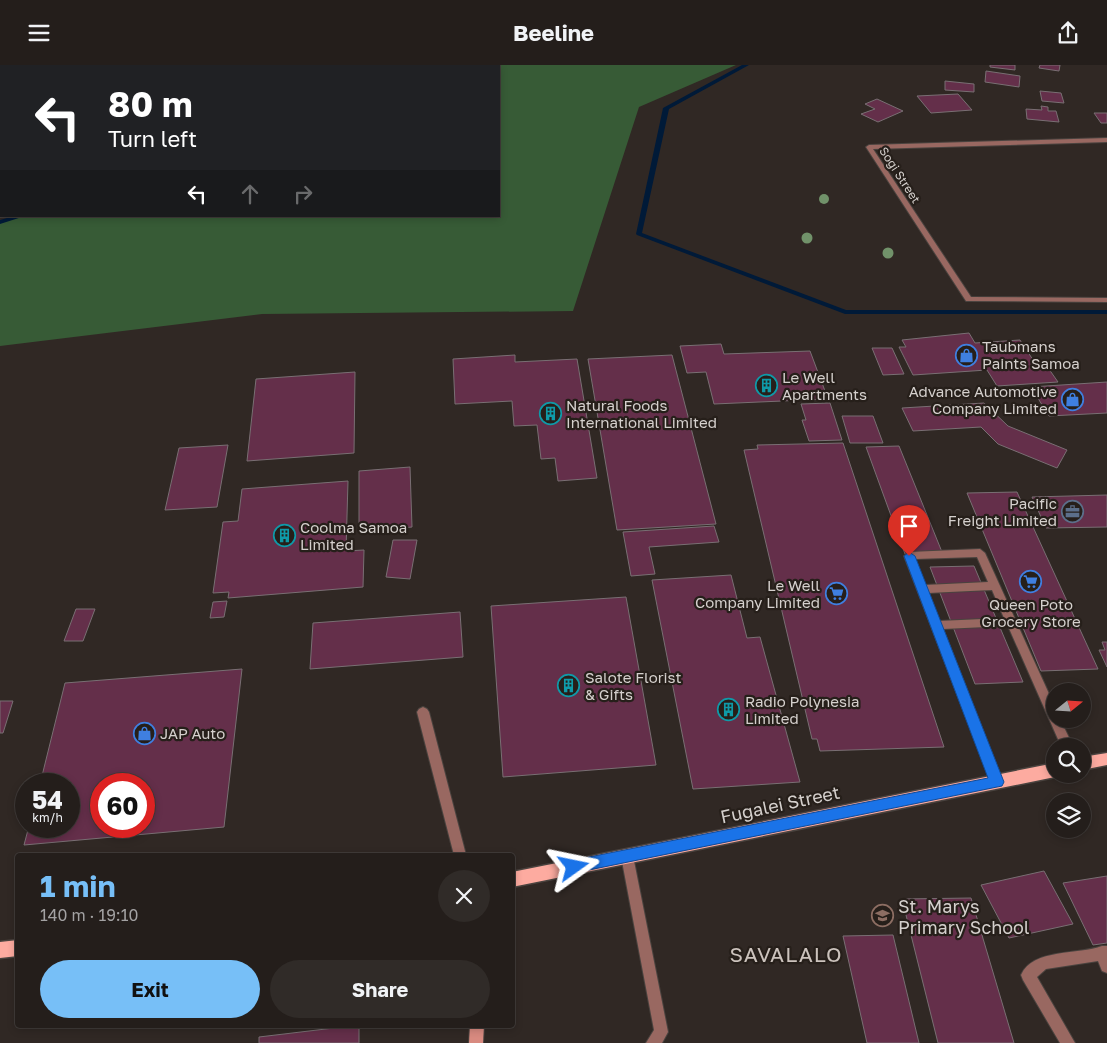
<!DOCTYPE html>
<meta charset="utf-8">
<style>
body{margin:0;font-family:"Golos Text",sans-serif;background:#302b28;color:#f1f3f6;height:100vh;display:flex;flex-direction:column;font-size:19px;white-space:nowrap}
*{box-sizing:border-box;margin:0}
p{font-size:16px;color:#a3a2a3}
.icon{flex:none;width:28px;height:28px;fill:none;stroke:currentColor;stroke-width:2;stroke-linecap:round;stroke-linejoin:round}
.map{position:relative;flex:1;overflow:hidden}
.sheet{position:absolute;left:15px;top:788px;width:500px;height:175px;display:flex;flex-direction:column;background:#241e1b;border-radius:5px;box-shadow:0 2px 8px #0003,0 0 0 1px #413c3a}
.sheet>*{flex:none}
.hud{position:absolute;left:0px;top:0px;width:500px;height:152px;box-shadow:0 2px 8px #0003,0 0 0 1px #413c3a;background:#202124;color:#fff;overflow:hidden}
.needle{width:32px;rotate:72deg}
.fabs{position:absolute;left:1046px;top:618px;display:grid;gap:10px}
.fabs a{display:grid;place-items:center;width:45px;height:45px;border-radius:50%;background:#241e1b;box-shadow:0 2px 8px #0003,0 0 0 1px #413c3a;font-size:25px}
.speed{position:absolute;left:15px;top:708px;display:flex;gap:10px;font-size:25px;font-weight:700;text-align:center}
.speed>*{display:grid;place-content:center;width:65px;height:65px;border-radius:50%;background:#241e1b;box-shadow:0 2px 8px #0003,0 0 0 1px #413c3a;line-height:1}
.speed small{font-size:12px;font-weight:400}
.speed .limit{border:8px solid #d22;background:#fff;color:#111}
.pin{position:absolute;display:grid;place-items:center;width:42px;height:42px;color:#fff;margin:-51px -21px;border-radius:50% 50% 50% 0;rotate:-45deg;box-shadow:0 0 5px #0007}
.pin .icon{rotate:45deg}
.me{position:absolute;width:55px;margin:-28px;rotate:78deg;stroke-linejoin:round;filter:drop-shadow(0 0 4px #0008)}
.turn{display:flex;align-items:center;gap:18px;height:105px;padding:0 25px;font-size:22px}
.turn .icon{width:65px;height:65px;stroke-width:2.5}
.turn b{display:block;font-size:35px;line-height:42px}
.lanes{display:flex;align-items:center;height:48px;padding:0 25px;background:#0003;justify-content:center;gap:25px;direction:ltr}
.lanes .off{opacity:.35}
.round{display:grid;place-items:center;flex:none;width:52px;height:52px;border-radius:26px;background:#302b28}
.summary{display:flex;align-items:center;justify-content:space-between;height:85px;padding:0 25px}
h1{font-size:30px;font-weight:700;line-height:38px;color:#77bff7}
.action{display:flex;gap:10px;margin-top:auto;padding:10px 25px}
.action a{flex:1;height:58px;border-radius:30px;background:#77bff7;color:#111;font-size:20px;font-weight:700;line-height:58px;text-align:center}
.action a+a{background:#302b28;color:#f1f3f6}
header{display:flex;justify-content:space-between;align-items:center;height:65px;padding:0 25px;background:#241e1b;font-size:22px;font-weight:700}
.map>svg:first-child{display:block}
.green{fill:#375b36}
.lines{fill:none;stroke-linecap:round;stroke-linejoin:round}
.stream{fill:#001a38;fill-rule:evenodd}
.building{fill:#642f4a;stroke:#796f73;fill-rule:evenodd}
.lane-casing{stroke:#4a433f;stroke-width:2}
.street-casing{stroke:#4a433f;stroke-width:2}
.secondary-casing{stroke:#4a433f;stroke-width:2}
.primary-casing{stroke:#4a433f;stroke-width:3}
.lane{fill:#996861;fill-rule:evenodd}
.street{fill:#996861;fill-rule:evenodd}
.secondary{fill:#d88a80;fill-rule:evenodd}
.primary{fill:#fdaba0;fill-rule:evenodd}
.tree{fill:#71926a}
.route{fill:#1a73e8;stroke:#114b97}
.labels{text-anchor:middle;dominant-baseline:central;stroke-width:4.5;stroke-linejoin:round;paint-order:stroke}
.far-street-label{font-size:12px;fill:#d5d0cd;stroke:#261f1a}
.poi-label{font-size:15px;fill:#d5d0cd;stroke:#261f1a;text-anchor:start}
.near-street-label{font-size:18px;fill:#d5d0cd;stroke:#261f1a}
.near-poi-label{font-size:18px;fill:#d5d0cd;stroke:#261f1a;text-anchor:start}
.near-quarter-label{font-size:21px;letter-spacing:1px;fill:#ccc3bd;stroke:#261f1a}
</style>
<header><svg class="icon" aria-label="menu" viewBox="0 0 24 24"><path d="M4 6h16M4 12h16M4 18h16"/></svg>Beeline<svg class="icon" aria-label="share" viewBox="0 0 24 24"><path d="M12 15V3M7 8l5-5 5 5M5 13v7h14v-7"/></svg></header>
<div class="map">
<svg width="1107" height="978" viewBox="0 0 1107 978">
<rect width="100%" height="100%" fill="#302824"/>
<path class="green" d="M370,0h366l-97,42 -66,204 -311,3 -262,32v-124l12,-4 487,-2v-150h-134z"/>
<g class="lines">
<path class="stream" d="M742,0h7l-80,44 -27,124 204,77h261v4h-262l-208,-79 -1,-1 27,-126z
M14,151h11l-25,8v-4z"/>
</g>
<path class="building" d="M990,0h25v5l-25,-3z
M1040,0h20l-1,6 -20,-3z
M986,6l34,5 -1,11 -34,-5z
M945,16l29,3v8l-29,-2z
M1040,26l21,2 3,10 -22,-2z
M958,29l14,16 -41,3 -14,-17z
M877,34l26,12 -25,11 -17,-8 14,-5 -10,-5z
M1041,41l7,1v4h8l3,11 -32,-3 -1,-10 16,1z
M1094,48h13v10h-6z
M969,268l6,10 45,-3 15,23 9,-1 14,20 -61,4 -10,-16 -74,5 -14,-28h7l-4,-7z
M721,279l3,10 86,-3 18,48 -114,5 -8,-32 -19,1 -7,-27z
M872,283h20l12,26 -21,1z
M515,290v7l62,-3 20,119 -39,3 -3,-23 -14,1 -4,-34 -23,1 -2,-25 -57,3 -2,-45z
M672,290l44,169 -99,6 -29,-171z
M355,307l-1,81 -107,8 9,-82z
M1107,317v31l-58,3 -18,-29z
M830,338l12,37 -33,1 -7,-21h4l-5,-16z
M984,338l24,23 59,24 -10,18 -59,-24 -17,-17 -68,4 -11,-23z
M842,351h31l10,27h-33z
M843,378l101,304 -124,4 -3,-12h-5l-68,-289 14,-1 -1,-4z
M228,380l-11,62 -52,3 14,-62z
M899,381l43,106 -37,2 -39,-107z
M410,402l2,60 -53,5v-61z
M348,416l-2,70 18,-1 -1,37 -135,11 1,-6 -16,1 10,-71 15,-1 4,-32z
M1017,427l81,177 -57,2 -74,-178z
M1107,430v32l-61,1 -14,-31z
M714,461l5,16 -70,5 6,27 -24,2 -8,-44z
M393,475h24l-7,39 -24,-2z
M974,501l49,116 -48,2 -45,-117z
M731,510l16,63 13,-1 40,145 -107,7 -41,-209z
M626,532l30,168 -153,12 -12,-171z
M227,536l-3,16 -14,1 3,-16z
M76,544h19l-12,32h-19z
M460,547l3,45 -153,12 3,-46z
M1102,577h5v25l-8,-17h6z
M242,604l-18,158 -200,18 5,-19h40v-42h-29l25,-101zM101,719h43v42h-43z
M0,636h13l-10,32h-3z
M1044,806l29,53 -64,14 -28,-53z
M1107,811v67l-14,2 -30,-62z
M971,833l43,145h-76l-36,-144z
M893,870l26,108h-52l-24,-107z
M359,960v18h-100v-6z"/>
<g class="lines">
<defs>
<path id="lane" d="M1107,73v4l-234,7 98,148 136,1v4l-141,-1 -100,-154 3,-2z
M980,484l5,4 70,154v12h5l13,27h-12l-53,-120 -65,3 60,153 -2,4 -4,1 -4,-1 -2,-4 -87,-226 5,-4zM977,492l11,25 -63,3 -10,-26zM992,525l12,28 -65,3 -11,-28z
M423,642l4,2 2,3 37,143h-12l-37,-143 2,-3z
M627,785l4,2 2,4 35,176 -6,11h-16l8,-13 -33,-174 2,-4z
M1102,881h5v27l-5,-2 -4,-10 -52,8 -9,8 38,66h-15l-37,-63 -2,-5c12,-27 58,-20 81,-29z"/>
<path id="street" d="M0,87h1v4h-1z"/>
<path id="secondary" d="M470,960h14l-1,18h-14z"/>
<path id="primary" d="M1107,688v12l-25,5v-13z
M1055,698v11h6l-6,3 -543,110v-15z
M18,875v16l-18,2v-16z"/>
</defs>
<use href="#lane" class="lane-casing"/>
<use href="#street" class="street-casing"/>
<use href="#secondary" class="secondary-casing"/>
<use href="#primary" class="primary-casing"/>
<use href="#lane" class="lane"/>
<use href="#street" class="street"/>
<use href="#secondary" class="secondary"/>
<use href="#primary" class="primary"/>
</g>
<g class="tree">
<circle cx="824" cy="134" r="5"/>
<circle cx="807" cy="173" r="5.5"/>
<circle cx="888" cy="188" r="5.5"/>
</g>
<path class="route" d="M909,487l6,4 89,226 -2,4 -428,87 -5,-2 -2,-4 2,-5 5,-2 414,-82 -84,-222z"/>
<defs>
<symbol id="shop-ring" viewBox="-11 -11 22 22"><circle r="9.5" fill="#261f1a" stroke="#3f7fe0" stroke-width="1.5"/><path d="M-5-2.5h2.3a2.7 3.5 0 0 1 5.4 0H5L5.5 6h-11ZM-1.5-2.5h3a1.5 2.3 0 0 0-3 0Z" fill="#3f7fe0"/></symbol>
<symbol id="building-ring" viewBox="-11 -11 22 22"><circle r="9.5" fill="#261f1a" stroke="#0f9aa8" stroke-width="1.5"/><path d="M-4-6H4V6H1V3H-1V6H-4ZM-2.5-4.3h1.7v1.8h-1.7ZM.8-4.3h1.7v1.8H.8ZM-2.5-1h1.7V.8h-1.7ZM.8-1h1.7V.8H.8Z" fill="#0f9aa8"/></symbol>
<symbol id="office-ring" viewBox="-11 -11 22 22"><circle r="9.5" fill="#261f1a" stroke="#5c6f8a" stroke-width="1.5"/><path d="M-6-3h4V-5.5h4V-3h4V5H-6ZM-1-4.5V-3h2v-1.5ZM-6 0V1H6V0Z" fill="#5c6f8a"/></symbol>
<symbol id="supermarket-ring" viewBox="-11 -11 22 22"><circle r="9.5" fill="#261f1a" stroke="#3f7fe0" stroke-width="1.5"/><path d="M-6-5.5h2.5l.6 2H6L4.5 2H-2.5L-4.4-4H-6ZM-1.5 3.2a1.3 1.3 0 1 0 .1 0ZM3 3.2a1.3 1.3 0 1 0 .1 0Z" fill="#3f7fe0"/></symbol>
<symbol id="school-ring" viewBox="-11 -11 22 22"><circle r="9.5" fill="#261f1a" stroke="#8d6e63" stroke-width="1.5"/><path d="M0-5L7-2L0 1L-7-2ZM-4 1L0 2.5L4 1V4Q0 6-4 4Z" fill="#8d6e63"/></symbol>
</defs>
<g fill-rule="evenodd">
<use href="#shop-ring" x="954" y="278" width="25" height="25"/>
<use href="#building-ring" x="754" y="308" width="25" height="25"/>
<use href="#shop-ring" x="1060" y="322" width="25" height="25"/>
<use href="#building-ring" x="538" y="336" width="25" height="25"/>
<use href="#office-ring" x="1060" y="434" width="25" height="25"/>
<use href="#building-ring" x="272" y="458" width="25" height="25"/>
<use href="#supermarket-ring" x="1018" y="504" width="25" height="25"/>
<use href="#supermarket-ring" x="824" y="516" width="25" height="25"/>
<use href="#building-ring" x="556" y="608" width="25" height="25"/>
<use href="#building-ring" x="716" y="632" width="25" height="25"/>
<use href="#shop-ring" x="132" y="656" width="25" height="25"/>
<use href="#school-ring" x="870" y="838" width="25" height="25"/>
</g>
<g class="labels">
<g class="far-street-label">
<text transform="translate(900 110) rotate(57)">Sogi Street</text>
</g>
<g class="poi-label">
<text x="982" y="281">Taubmans<tspan x="982" dy="17">Paints Samoa</tspan></text>
<text x="782" y="312">Le Well<tspan x="782" dy="17">Apartments</tspan></text>
<text x="1057" y="326" text-anchor="end">Advance Automotive<tspan x="1057" dy="17">Company Limited</tspan></text>
<text x="566" y="340">Natural Foods<tspan x="566" dy="17">International Limited</tspan></text>
<text x="1057" y="438" text-anchor="end">Pacific<tspan x="1057" dy="17">Freight Limited</tspan></text>
<text x="300" y="462">Coolma Samoa<tspan x="300" dy="17">Limited</tspan></text>
<text x="820" y="520" text-anchor="end">Le Well<tspan x="820" dy="17">Company Limited</tspan></text>
<text x="1031" y="539" text-anchor="middle">Queen Poto<tspan x="1031" dy="17">Grocery Store</tspan></text>
<text x="585" y="612">Salote Florist<tspan x="585" dy="17">&amp; Gifts</tspan></text>
<text x="745" y="636">Radio Polynesia<tspan x="745" dy="17">Limited</tspan></text>
<text x="160" y="668">JAP Auto</text>
</g>
<g class="near-street-label">
<text transform="translate(780 739) rotate(-12)">Fugalei Street</text>
</g>
<g class="near-poi-label">
<text x="898" y="841">St. Marys<tspan x="898" dy="21">Primary School</tspan></text>
</g>
<g class="near-quarter-label">
<text x="786" y="889">SAVALALO</text>
</g>
</g>
</svg>
<div class="fabs">
<a><svg class="needle" viewBox="-14 -14 28 28"><path d="M0-13l5 13h-10z" fill="#e53935"/><path d="M0 13l5-13h-10z" fill="#a3a2a3"/></svg></a>
<a><svg class="icon" aria-label="search" viewBox="0 0 24 24"><circle cx="10" cy="10" r="6"/><path d="M15 15l6 6"/></svg></a>
<a><svg class="icon" aria-label="layers" viewBox="0 0 24 24"><path d="M12 4l9 5-9 5-9-5zM3 14l9 5 9-5"/></svg></a>
</div>
<div class="speed"><div>54<small>km/h</small></div><div class="limit">60</div></div>
<div class="pin" style="left:909px;top:491px;background:#d93025"><svg class="icon" aria-label="arrive" viewBox="0 0 24 24"><path d="M6 21V4h12l-3 4 3 4H6"/></svg></div>
<svg class="me" style="left:574px;top:802px" viewBox="-20 -20 40 40"><path d="M0-17L14 15 0 8-14 15z" fill="#1a73e8" stroke="#fff" stroke-width="4"/></svg>
<div class="hud">
<div class="turn"><svg class="icon" aria-label="left" viewBox="0 0 24 24"><path d="M17 20v-9H6M10 6l-5 5 5 5"/></svg><div><b>80 m</b>Turn left</div></div>
<div class="lanes"><svg class="icon" aria-label="left" viewBox="0 0 24 24"><path d="M17 20v-9H6M10 6l-5 5 5 5"/></svg><svg class="icon off" aria-label="ahead" viewBox="0 0 24 24"><path d="M12 20V5M6 11l6-6 6 6"/></svg><svg class="icon off" aria-label="right" viewBox="0 0 24 24"><path d="M7 20v-9h11M14 6l5 5-5 5"/></svg></div>
</div>
<section class="sheet">
<div class="summary"><div><h1>1 min</h1><p>140 m · 19:10</p></div><a class="round"><svg class="icon" aria-label="close" viewBox="0 0 24 24"><path d="M6 6l12 12M18 6L6 18"/></svg></a></div>
<div class="action"><a>Exit</a><a>Share</a></div>
</section>
</div>
